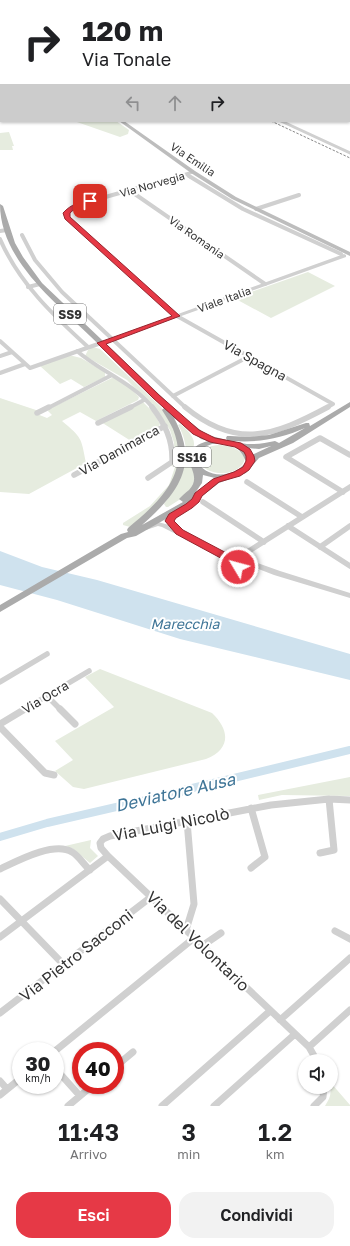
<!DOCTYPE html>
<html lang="it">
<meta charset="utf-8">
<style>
body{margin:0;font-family:"Golos Text",sans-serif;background:#f2f2f2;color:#202124;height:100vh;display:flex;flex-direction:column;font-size:15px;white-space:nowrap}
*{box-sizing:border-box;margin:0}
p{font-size:13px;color:#757577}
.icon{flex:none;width:22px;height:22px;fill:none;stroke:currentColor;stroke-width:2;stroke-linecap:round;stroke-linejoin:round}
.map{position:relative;height:1106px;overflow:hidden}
.sheet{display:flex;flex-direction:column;background:#fff;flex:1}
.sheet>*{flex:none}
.hud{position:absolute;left:0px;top:0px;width:350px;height:122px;box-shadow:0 1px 3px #0004;background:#fff;color:#202124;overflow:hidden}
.controls{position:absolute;left:298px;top:1054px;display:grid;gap:8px}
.controls a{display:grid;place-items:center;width:40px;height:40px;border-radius:50%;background:#fff;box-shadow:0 1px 3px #0004;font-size:20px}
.speed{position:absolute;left:12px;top:1042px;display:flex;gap:8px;font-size:20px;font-weight:700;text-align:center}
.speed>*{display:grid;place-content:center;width:52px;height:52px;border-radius:50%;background:#fff;box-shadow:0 1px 3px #0004;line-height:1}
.speed small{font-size:10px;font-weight:400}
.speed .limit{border:6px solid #d22;background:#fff;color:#111}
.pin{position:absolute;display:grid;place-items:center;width:34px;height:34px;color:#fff;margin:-17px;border-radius:8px;box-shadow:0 2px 6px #0006}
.me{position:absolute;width:44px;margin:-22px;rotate:307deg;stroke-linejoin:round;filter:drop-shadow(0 0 3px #0008)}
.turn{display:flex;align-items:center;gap:14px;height:84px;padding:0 16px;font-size:18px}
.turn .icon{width:52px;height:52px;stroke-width:2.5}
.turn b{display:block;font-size:28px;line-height:34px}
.lanes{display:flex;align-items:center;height:38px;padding:0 16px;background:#0003;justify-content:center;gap:20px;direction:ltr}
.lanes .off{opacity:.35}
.eta{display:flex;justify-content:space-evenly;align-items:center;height:68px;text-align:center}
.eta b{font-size:24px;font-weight:600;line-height:28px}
.button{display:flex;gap:8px;margin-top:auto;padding:8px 16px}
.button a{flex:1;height:46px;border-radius:16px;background:#e63946;color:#fff;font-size:16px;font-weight:600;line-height:46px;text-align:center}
.button a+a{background:#f2f2f2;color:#202124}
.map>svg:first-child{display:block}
.green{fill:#e6ecdf}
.water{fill:#cfe2ee}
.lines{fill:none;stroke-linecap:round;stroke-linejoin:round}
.canal{stroke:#cfe2ee;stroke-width:8}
.minor-far3{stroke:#d0d0d0;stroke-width:3}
.minor-far2{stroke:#d0d0d0;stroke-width:4}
.minor-far1{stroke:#d0d0d0;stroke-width:5.5}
.minor{stroke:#d0d0d0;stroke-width:7}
.tertiary{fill:#d0d0d0;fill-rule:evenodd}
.secondary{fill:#bdbdbd;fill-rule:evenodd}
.primary{fill:#ababab;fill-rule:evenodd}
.rail{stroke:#888;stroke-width:1;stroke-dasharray:2.5 1.5;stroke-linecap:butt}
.route{fill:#e63946;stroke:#96252e}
.labels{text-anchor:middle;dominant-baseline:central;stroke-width:4;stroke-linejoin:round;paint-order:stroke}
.far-street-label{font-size:11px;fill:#333;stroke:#fff}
.shield{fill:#fff;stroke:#707070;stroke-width:1}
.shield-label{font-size:12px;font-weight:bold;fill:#333}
.street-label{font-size:13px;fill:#333;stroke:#fff}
.water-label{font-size:14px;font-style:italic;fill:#3f7597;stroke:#fff}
.near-street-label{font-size:16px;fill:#333;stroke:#fff}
.near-water-label{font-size:17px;font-style:italic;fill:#3f7597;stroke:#fff}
</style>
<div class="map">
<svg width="350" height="1106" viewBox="0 0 350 1106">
<rect width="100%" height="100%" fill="#fff"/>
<path class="green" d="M74,121h42l13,9 -1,4 -8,3z
M9,132l5,14h-2l1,4h-13v-17z
M308,272l27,14 -64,32 -37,-20z
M93,347l7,2 60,57 7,8 11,20 2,31 -16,33 -34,29 -7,-2v-2l27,-17 19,-21 6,-18 -4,-1 3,-4v-19l-4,-13 -14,-20 -29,-30 -42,-24 3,-6z
M69,355l12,3 24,14v5l-21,10 -13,-8 -11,5 -20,-18z
M114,377l12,7 13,13 -1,3 -42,21 -16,-9 -18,9c20,17 19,16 24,42l-57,31 -29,-2v-94l39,13 -2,3 10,4 5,-3 -4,-4 1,-2z
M143,402l10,10 7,12 -2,3 -27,14 -30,-19z
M180,424c6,4 15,13 14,21 -1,5 -4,8 -5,13l8,22 -10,15 -19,12h-2l-2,-3c18,-24 31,-50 14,-79z
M218,445c12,0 21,3 27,13 -4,21 -42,19 -48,1 2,-10 12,-13 21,-14z
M100,669l112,44c18,17 19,36 -6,46l-122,30 -11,-2 -18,-16 18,-11 -18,-19 59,-34 -29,-30z
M350,777v19l-68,-1 -23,5 -1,-5z
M91,840l-1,8 8,8 -8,7 -18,-15 -7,-2z
M331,1083l19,22v1h-25c7,-11 5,-11 6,-23z"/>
<path class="water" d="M0,551l42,16 55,13 253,74v26l-170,-41 -123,-39 -57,-15z"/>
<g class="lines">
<path class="canal" d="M0,837l47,-14 134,-31 3,-2 166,-40"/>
<path class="minor-far3" d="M236,0l3,1
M254,1l3,-1
M328,1l4,-1
M281,121l69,32
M186,174l4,3
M176,177l17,-5"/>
<path class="minor-far2" d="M180,176l-103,29 -11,8 1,5 110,98 156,88
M189,176l54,33 98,45
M129,190l136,94
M256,209l43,-14
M0,231l7,-1
M22,235l13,25 27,32 124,116
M0,239c19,44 53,76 88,108
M28,287l12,-3
M0,341l30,27 71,-25
M77,351c24,21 55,31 76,57
M0,356l12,-4
M0,373l25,-9
M173,396l75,-39
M48,408l64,-33
M129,408l15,-8
M326,408l7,-4"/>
<path class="minor-far1" d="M185,407c52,43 89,29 143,0
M37,413l12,-6
M98,423l33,-16
M74,475l91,-49
M148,478l24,-16c1,-22 -7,-38 -20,-55
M247,482l55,35
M343,492l-57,-35 34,-19 30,17
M203,502l61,40
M288,526l62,40
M320,547l30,-21
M244,557l5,-6 101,-64
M0,682l47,-28
M47,696l14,14
M23,710l66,-39"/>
<path class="minor" d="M60,709l15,15
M0,724l25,-15
M0,727l45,46 9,2
M251,808l14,49 -14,11
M320,853l14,-3 -5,-51
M0,869c17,-8 54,-28 72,-17 7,4 12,13 18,18
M0,899l63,65
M186,930l8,-26 -7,-83
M335,931l15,8
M0,937l108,-81
M202,946l19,-13
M0,1013l151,-116
M280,1020l70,-62
M309,1047l41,-37
M55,1051l139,-113
M317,1061l-8,-14 -201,-191 -7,-8 -1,-5 3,-4 7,-3 161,-31 58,-6 21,1
M115,1067l18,-15
M55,1068l25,28
M0,1081l7,8
M0,1095l21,-17
M68,1106l25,-21
M162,1106l108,-95
M214,1106l81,-72
M314,1106l9,-9 1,-10"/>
<path class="tertiary" d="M344,254l2,1v2l-243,87h-4l-1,-1z
M196,497l3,2 -8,8 -17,12v4l5,6v1l53,27 7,-3 11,3 2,4 28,10 70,22v5l-76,-23 -23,-9c-7,5 -12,4 -20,1l-2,-6 -67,-34 -4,-1 -12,4 -3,-2 1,-2 14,-4 11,3 -2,-7 1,-2 19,-11 7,-7zM240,559l5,1v4l-4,1 -4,-1 -1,-3z"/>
<path class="secondary" d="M119,121h5l71,50 41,26 114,55v4l-118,-57 -41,-26z"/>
<path class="primary" d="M0,59h1v4h-1z
M1,88v4l-1,1v-4z
M0,204l3,2 12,37 8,14 19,26 140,133 25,19 20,5 -1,-2 1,-2h3l20,1 19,-2 37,-12h3l1,3 40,-24v5l-57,36 -34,15 -13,15 -27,10 -27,21 -56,32 -9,2 -127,74v-7l121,-71 7,-2 -1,-2 1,-2c31,-26 63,-54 45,-99 -3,-6 -7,-13 -11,-19l2,-2c-25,-24 -49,-48 -74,-72 -36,-35 -90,-77 -90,-132zM174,418l27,21 7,2c-11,3 -16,7 -20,18 4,11 11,21 1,31 -4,3 -7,6 -10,9l4,3 -41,23c36,-32 58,-60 32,-107zM305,428l-26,15 -4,-2c-14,3 -28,5 -42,0 26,2 49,-3 72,-13zM212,444c17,-1 28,1 34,18 -12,16 -41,18 -50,-3 3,-9 7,-12 16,-15zM271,446l-19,9 -5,-7 12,1zM203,475l12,3 -20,15 7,-10z"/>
<path class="rail" d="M19,0l2,1
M271,121l79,37"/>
</g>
<path class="route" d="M90,200h2v3c-8,2 -16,4 -22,10v4l110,99 -74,28 53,51 40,35 16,8 26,5 9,6 4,7 1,5 -6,9 -9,6 -21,6 -17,14 -3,6 -7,6 -16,10 -2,3 9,9 53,28 2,6 5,3 -1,3h-4l-7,-3 -3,-5 -52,-28 -11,-13 4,-7 17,-10 6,-5 3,-6 18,-14 21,-7 9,-5 3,-6v-5l-2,-4 -9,-5 -25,-5 -17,-8 -40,-36 -56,-55 75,-27 -107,-97 -2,-6c8,-9 17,-11 27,-13z"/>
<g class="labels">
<g class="far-street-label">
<text transform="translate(193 159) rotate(34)">Via Emilia</text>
<text transform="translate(152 184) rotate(-16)">Via Norvegia</text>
<text transform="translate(197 237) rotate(35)">Via Romania</text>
<text transform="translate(224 299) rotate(-20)">Viale Italia</text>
</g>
<g class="shield">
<rect x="54" y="304" width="32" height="20" rx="3"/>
<rect x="173" y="447" width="38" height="20" rx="3"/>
</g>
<g class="shield-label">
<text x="70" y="314">SS9</text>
<text x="192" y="457">SS16</text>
</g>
<g class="street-label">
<text transform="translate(255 360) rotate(29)">Via Spagna</text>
<text transform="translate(119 450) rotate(-29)">Via Danimarca</text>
<text transform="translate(45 697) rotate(-31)">Via Ocra</text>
</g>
<g class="water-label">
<text x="185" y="623">Marecchia</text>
</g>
<g class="near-street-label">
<text transform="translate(171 824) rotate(-11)">Via Luigi Nicolò</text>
<text transform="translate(198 941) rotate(44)">Via del Volontario</text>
<text transform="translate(76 955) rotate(-38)">Via Pietro Sacconi</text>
</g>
<g class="near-water-label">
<text transform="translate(175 792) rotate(-13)">Deviatore Ausa</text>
</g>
</g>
</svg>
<div class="controls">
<a><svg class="icon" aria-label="sound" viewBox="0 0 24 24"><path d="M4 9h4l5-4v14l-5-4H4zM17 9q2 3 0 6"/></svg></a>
</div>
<div class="speed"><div>30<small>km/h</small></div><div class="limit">40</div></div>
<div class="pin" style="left:90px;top:201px;background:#d93025"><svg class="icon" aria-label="arrive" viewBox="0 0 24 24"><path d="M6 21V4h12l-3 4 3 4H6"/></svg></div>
<svg class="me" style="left:238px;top:567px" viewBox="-20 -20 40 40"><circle r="17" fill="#e63946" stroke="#fff" stroke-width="3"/><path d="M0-11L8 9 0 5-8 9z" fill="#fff"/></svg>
<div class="hud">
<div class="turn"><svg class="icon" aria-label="right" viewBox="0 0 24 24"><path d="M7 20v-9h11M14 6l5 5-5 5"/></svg><div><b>120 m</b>Via Tonale</div></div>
<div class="lanes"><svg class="icon off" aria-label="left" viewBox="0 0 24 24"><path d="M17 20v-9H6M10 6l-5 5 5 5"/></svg><svg class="icon off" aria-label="ahead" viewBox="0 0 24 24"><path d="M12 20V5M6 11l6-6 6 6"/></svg><svg class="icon" aria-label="right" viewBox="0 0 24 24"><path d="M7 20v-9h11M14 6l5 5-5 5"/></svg></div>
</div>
</div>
<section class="sheet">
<div class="eta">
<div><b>11:43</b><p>Arrivo</p></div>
<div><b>3</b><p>min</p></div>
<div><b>1.2</b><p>km</p></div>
</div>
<div class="button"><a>Esci</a><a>Condividi</a></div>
</section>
